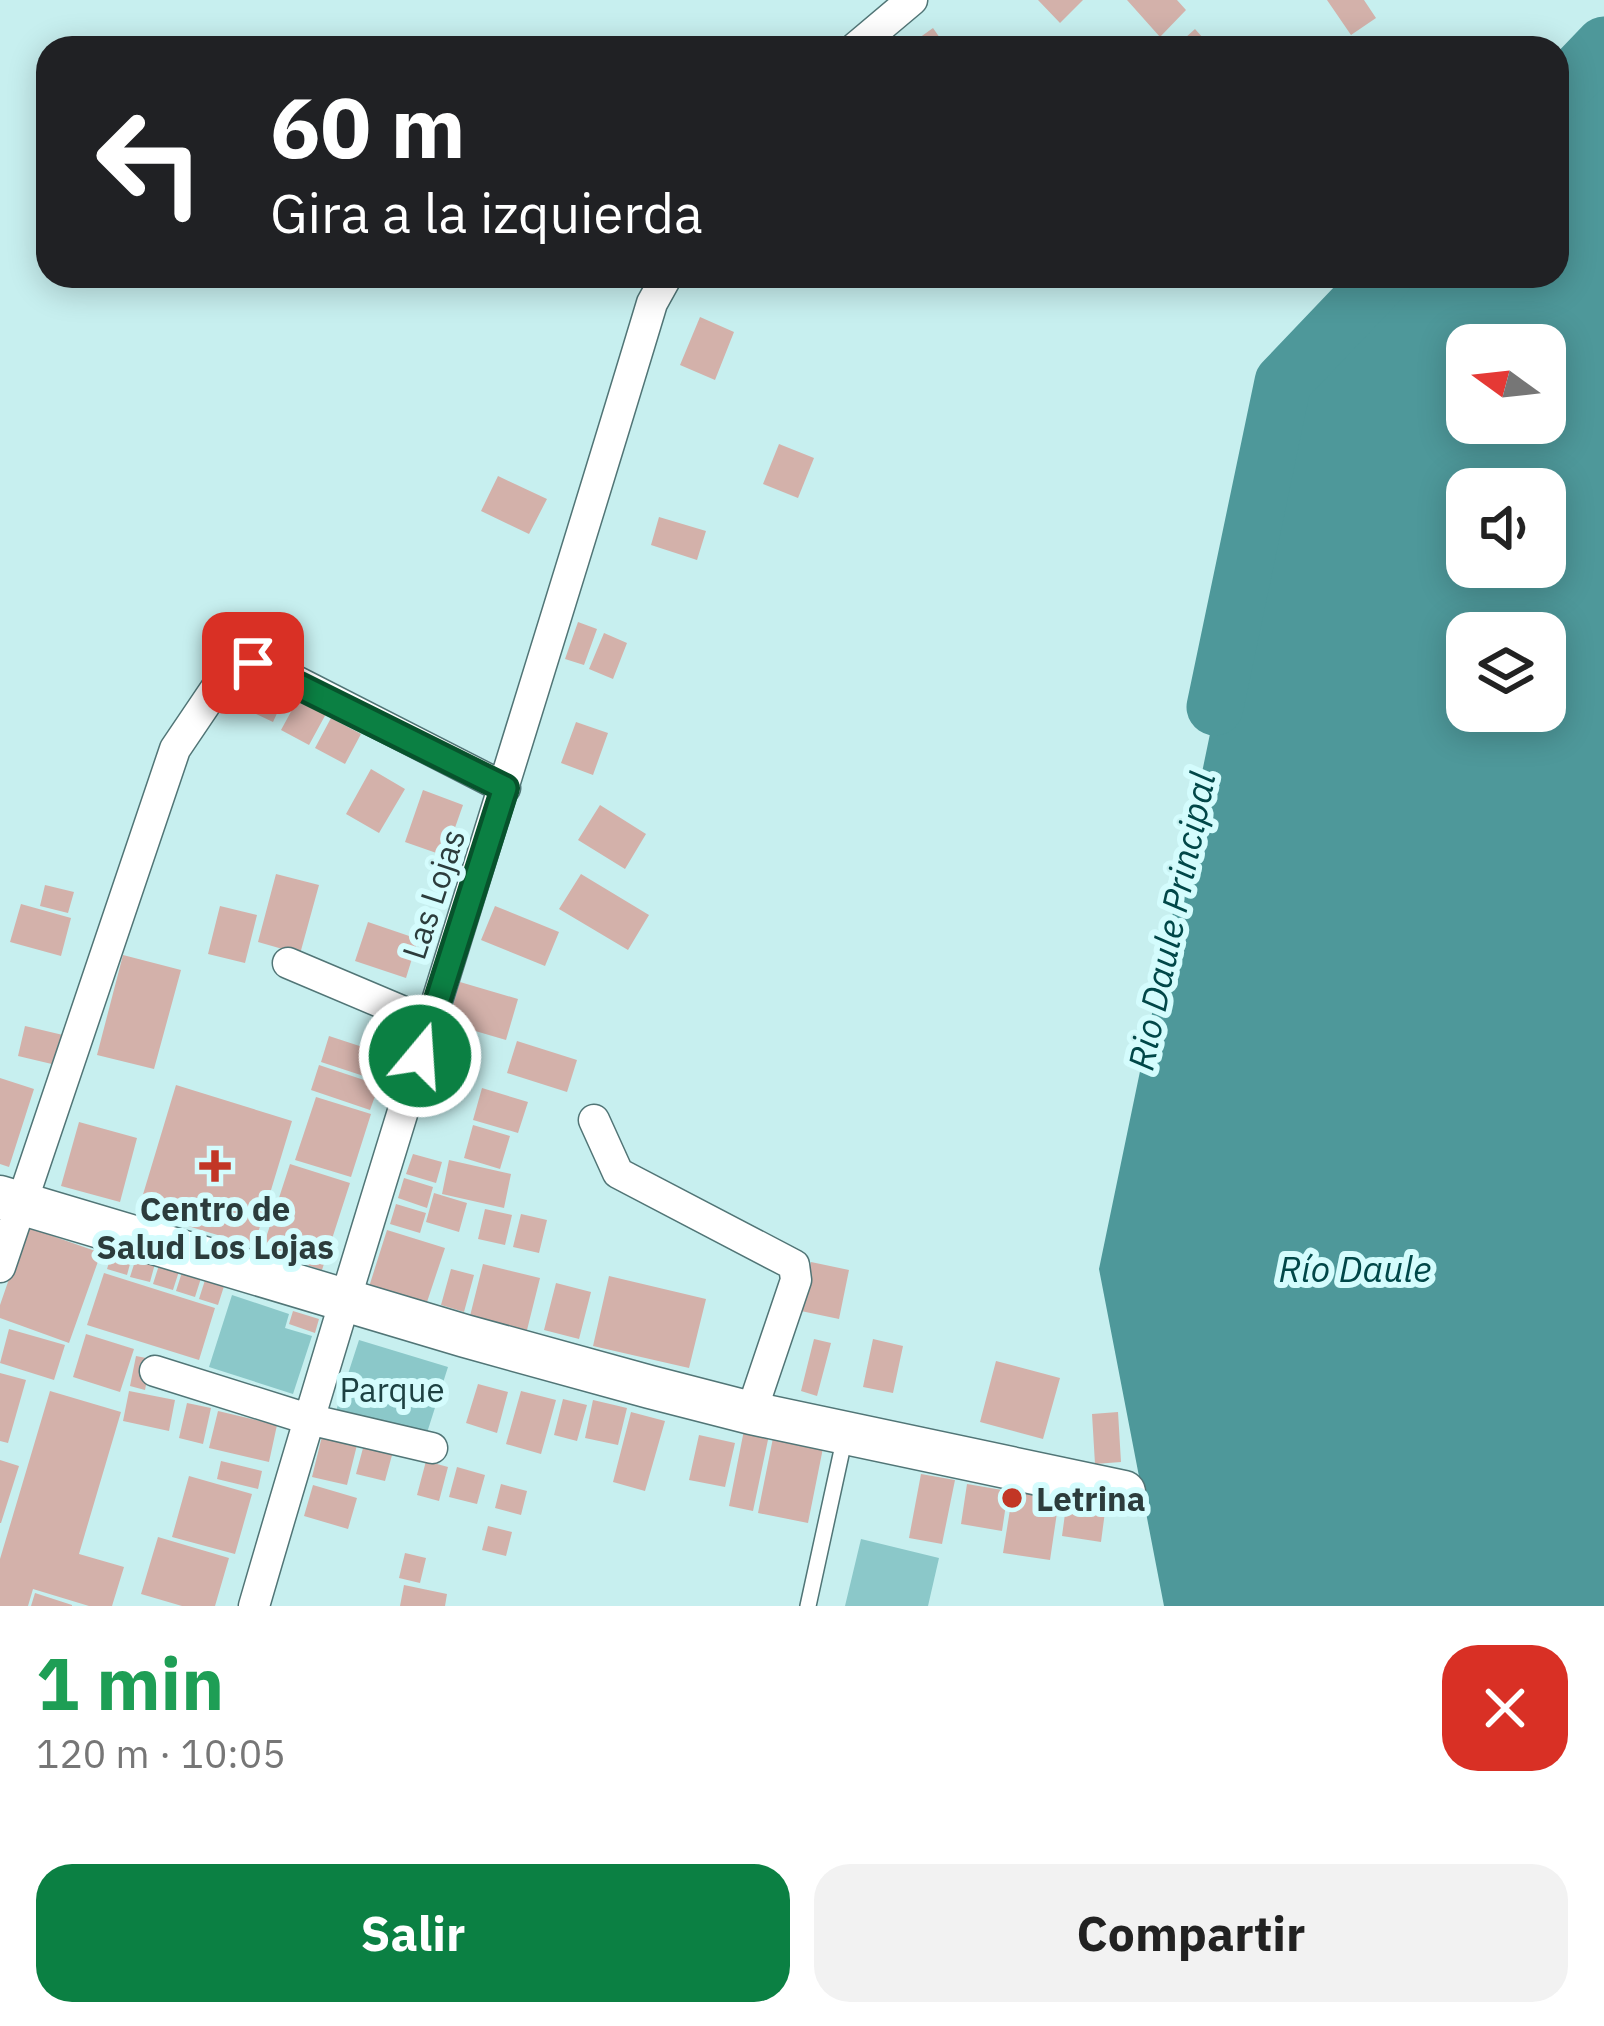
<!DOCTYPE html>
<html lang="es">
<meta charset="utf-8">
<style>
body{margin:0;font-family:"IBM Plex Sans",sans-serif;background:#f2f2f2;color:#222;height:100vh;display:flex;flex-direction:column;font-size:45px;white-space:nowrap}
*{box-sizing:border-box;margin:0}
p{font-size:39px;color:#767676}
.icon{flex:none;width:66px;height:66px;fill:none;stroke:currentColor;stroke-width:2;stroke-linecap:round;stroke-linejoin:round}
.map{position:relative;height:1606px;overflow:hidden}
.drawer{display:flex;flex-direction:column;background:#fff;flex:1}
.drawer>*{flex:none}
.top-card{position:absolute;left:36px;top:36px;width:1533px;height:252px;border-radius:36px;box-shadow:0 6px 30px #0003;background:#202124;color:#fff;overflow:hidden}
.needle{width:78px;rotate:285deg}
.tools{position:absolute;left:1446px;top:324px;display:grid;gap:24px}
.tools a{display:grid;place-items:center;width:120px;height:120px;border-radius:24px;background:#fff;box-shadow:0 6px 30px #0003;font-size:60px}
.pin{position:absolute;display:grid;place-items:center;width:102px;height:102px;color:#fff;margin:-51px;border-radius:24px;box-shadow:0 6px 18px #0006}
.me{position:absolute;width:132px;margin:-66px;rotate:18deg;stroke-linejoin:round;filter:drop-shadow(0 0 9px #0008)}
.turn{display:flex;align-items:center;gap:42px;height:252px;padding:0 36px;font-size:54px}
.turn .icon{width:156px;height:156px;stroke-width:2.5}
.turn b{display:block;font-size:84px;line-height:102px}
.round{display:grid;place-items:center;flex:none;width:126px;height:126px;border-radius:36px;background:#f2f2f2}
.headline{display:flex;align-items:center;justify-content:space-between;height:204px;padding:0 36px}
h1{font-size:72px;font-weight:700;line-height:90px;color:#1e9e55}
.primary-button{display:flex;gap:24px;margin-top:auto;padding:24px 36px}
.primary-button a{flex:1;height:138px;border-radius:36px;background:#0b8043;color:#fff;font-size:48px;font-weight:700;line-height:138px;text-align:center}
.primary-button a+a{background:#f2f2f2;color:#222}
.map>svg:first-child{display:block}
.green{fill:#8bc8c9}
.water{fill:#4e989a;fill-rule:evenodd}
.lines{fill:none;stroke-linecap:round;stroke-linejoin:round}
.river{stroke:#4e989a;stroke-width:57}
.building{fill:#d3b1aa}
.lane-casing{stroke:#517576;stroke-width:18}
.street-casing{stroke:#517576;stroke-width:33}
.secondary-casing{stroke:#517576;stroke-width:45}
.lane{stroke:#fff;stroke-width:15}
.street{stroke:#fff;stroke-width:30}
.secondary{stroke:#fff;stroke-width:42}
.route-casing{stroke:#07532c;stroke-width:30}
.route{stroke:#0b8043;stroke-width:21}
.poi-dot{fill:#c23625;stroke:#d4fcfd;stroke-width:4.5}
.labels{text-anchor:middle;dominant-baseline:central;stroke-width:12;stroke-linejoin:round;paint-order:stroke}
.street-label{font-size:33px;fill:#2c3c3c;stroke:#d4fcfd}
.poi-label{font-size:33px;font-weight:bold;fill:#2c3c3c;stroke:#d4fcfd}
.park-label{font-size:33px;fill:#1d4142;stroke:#d4fcfd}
.water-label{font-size:36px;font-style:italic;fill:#004748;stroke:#d4fcfd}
</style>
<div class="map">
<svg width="1604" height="1606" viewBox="0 0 1604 1606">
<rect width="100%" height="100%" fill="#c7efef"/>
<path class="green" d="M232,1295l57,19 -4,14 27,8 -19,58 -84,-27z
M359,1340l89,27 -23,72 -89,-28z
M861,1539l78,19 -11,48h-83z"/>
<path class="water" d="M1604,45v1561h-440l-65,-337 184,-887 101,-106h173v-182zM1467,345h78v78h-78zM1467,489h78v78h-78zM1467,633h78v78h-78z"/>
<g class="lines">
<path class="river" d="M1557,94l47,-49
M1215,707l68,-325 101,-106"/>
</g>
<path class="building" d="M1038,0h45l-23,23z
M1127,0h50l9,10 -26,27z
M1327,0h37l12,18 -25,17z
M933,28l14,20h-42z
M1195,29l17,19h-38z
M700,317l34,15 -19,48 -35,-15z
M779,444l35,14 -16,40 -35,-14z
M498,476l49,23 -18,35 -48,-23z
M659,517l47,14 -9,29 -46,-15z
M578,622l19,7 -13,36 -19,-6z
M604,633l23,10 -14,36 -24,-10z
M255,679l31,15 -13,28 -32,-15z
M299,697l28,15 -18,33 -28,-15z
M331,718l30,16 -16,30 -30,-16z
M576,722l32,11 -15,42 -32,-12z
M371,769l34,20 -26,44 -33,-19z
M423,790l40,15 -18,51 -40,-14z
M600,805l46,29 -21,35 -47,-29z
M276,874l43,11 -19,69 -42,-12z
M581,874l68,41 -21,35 -69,-41z
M45,885l29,7 -6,21 -28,-7z
M21,904l50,14 -10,38 -51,-14z
M220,906l37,9 -12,48 -37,-9z
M495,906l64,26 -14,34 -64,-26z
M368,922l50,17 -12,39 -51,-17z
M123,955l58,15 -27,99 -57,-14z
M460,982l58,17 -12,41 -58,-17z
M25,1026l38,9 -7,30 -38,-9z
M329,1036l58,19 -8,26 -58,-19z
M517,1041l60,19 -10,32 -60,-19z
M319,1065l60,20 -9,25 -59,-20z
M0,1078l34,11 -25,78 -9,-3z
M176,1085l116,36 -38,125 -116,-35z
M482,1088l46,14 -10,31 -45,-13z
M316,1097l55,17 -20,63 -56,-17z
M79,1122l58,16 -17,64 -59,-16z
M473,1125l37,11 -10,33 -36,-11z
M413,1154l29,8 -6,21 -30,-9z
M449,1160l62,14 -7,34 -62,-14z
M290,1164l60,19 -28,87 -60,-20z
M404,1178l29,9 -6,21 -29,-10z
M434,1193l33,10 -8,29 -33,-10z
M396,1204l30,9 -6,20 -30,-9z
M485,1209l27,6 -7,30 -27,-6z
M521,1214l26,6 -8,33 -26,-6z
M27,1227l74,26 -32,90 -69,-25v-13z
M387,1230l58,18 -20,60 -57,-18z
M114,1247l19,6 -6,22 -20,-6z
M137,1255l19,5 -6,22 -20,-5z
M160,1262l20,6 -7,22 -20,-6z
M811,1262l38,8 -10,49 -38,-8z
M483,1264l57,14 -13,52 -57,-14z
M183,1269l19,6 -7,22 -19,-6z
M451,1269l23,6 -10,37 -23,-7z
M104,1273l111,35 -16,52 -112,-35z
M609,1276l97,23 -17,69 -96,-22z
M206,1277l19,6 -7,22 -19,-6z
M556,1283l35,9 -12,47 -35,-9z
M293,1311l26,8 -4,14 -26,-9z
M9,1329l56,16 -11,35 -54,-17z
M86,1334l48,15 -14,43 -47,-15z
M814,1339l17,4 -14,53 -16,-5z
M873,1339l30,7 -10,47 -30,-6z
M136,1356l15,3 -6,31 -15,-4z
M996,1361l64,17 -17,61 -63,-17z
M0,1373l26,7 -18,63 -8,-2z
M478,1384l30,8 -11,41 -31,-10z
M50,1391l71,21 -42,142 45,13 -12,39h-23l-56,-17 -5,17h-28v-47z
M129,1391l46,9 -6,31 -46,-10z
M521,1391l35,9 -15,54 -35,-10z
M563,1399l24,6 -10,36 -23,-6z
M593,1400l34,8 -9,37 -33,-7z
M187,1403l24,5 -8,36 -24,-6z
M218,1411l59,14 -8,37 -60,-14z
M631,1412l34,9 -20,70 -32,-9z
M1118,1412l3,50 -26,2 -3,-50z
M324,1428l35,9 -12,48 -35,-8z
M744,1430l25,5 -16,76 -24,-5z
M699,1435l36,8 -10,44 -36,-7z
M366,1437l29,7 -10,37 -29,-7z
M773,1438l50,10 -15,75 -50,-10z
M0,1460l19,6 -18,57h-1z
M221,1461l41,10 -4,18 -41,-10z
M426,1461l22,6 -9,34 -22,-6z
M457,1467l28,8 -8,29 -28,-7z
M921,1474l34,6 -13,64 -33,-6z
M189,1476l63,18 -17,60 -63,-17z
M501,1484l26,7 -6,24 -26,-7z
M967,1484l41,7 -6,40 -41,-7z
M313,1485l44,13 -9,31 -44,-13z
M1013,1491l46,8 -9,61 -47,-7z
M1067,1499l39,5 -5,38 -39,-6z
M488,1526l24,6 -6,24 -24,-6z
M158,1537l71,21 -14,48h-33l-41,-12z
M405,1553l21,5 -6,25 -21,-5z
M404,1585l43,9 -2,12h-45z
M35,1593l37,12v1h-41z"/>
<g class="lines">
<defs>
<path id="lane" d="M808,1606l37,-170"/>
<path id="street" d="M855,48l57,-48
M288,963l142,60
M594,1120l24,53 176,92 2,15 -45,133
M0,1267l175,-518 50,-74 28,-12 27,10 225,115
M155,1371l153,48 124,29
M254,1606c127,-436 267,-868 398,-1303l15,-27"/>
<path id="secondary" d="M0,1197l465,139 185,51 101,26 373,79"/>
</defs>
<use href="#lane" class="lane-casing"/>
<use href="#street" class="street-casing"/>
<use href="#secondary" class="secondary-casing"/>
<use href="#lane" class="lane"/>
<use href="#street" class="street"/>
<use href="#secondary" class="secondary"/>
</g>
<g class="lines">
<defs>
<path id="route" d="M253,663l252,125 -85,268"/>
</defs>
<use href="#route" class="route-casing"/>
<use href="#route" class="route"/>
</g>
<g class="poi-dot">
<path d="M209 1148h12v12h12v12h-12v12h-12v-12h-12v-12h12z"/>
<circle cx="1012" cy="1498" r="12"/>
</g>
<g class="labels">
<g class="street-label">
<text transform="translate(433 894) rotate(-72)">Las Lojas</text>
</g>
<g class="poi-label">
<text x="215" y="1208">Centro de<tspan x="215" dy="38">Salud Los Lojas</tspan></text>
<text x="1036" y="1498" text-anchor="start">Letrina</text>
</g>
<g class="park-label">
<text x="392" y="1389">Parque</text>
</g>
<g class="water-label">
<text transform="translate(1171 921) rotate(-78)">Rio Daule Principal</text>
<text x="1355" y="1268">Río Daule</text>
</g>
</g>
</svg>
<div class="tools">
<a><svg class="needle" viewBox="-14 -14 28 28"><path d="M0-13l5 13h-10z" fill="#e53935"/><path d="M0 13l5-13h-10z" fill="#767676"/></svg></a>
<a><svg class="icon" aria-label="sound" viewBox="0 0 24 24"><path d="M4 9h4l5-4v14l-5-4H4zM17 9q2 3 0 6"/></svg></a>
<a><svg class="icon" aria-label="layers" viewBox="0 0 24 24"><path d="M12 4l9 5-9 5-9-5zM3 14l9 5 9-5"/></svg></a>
</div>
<div class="pin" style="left:253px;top:663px;background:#d93025"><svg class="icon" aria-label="arrive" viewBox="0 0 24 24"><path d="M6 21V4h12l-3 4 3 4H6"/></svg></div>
<svg class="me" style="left:420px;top:1056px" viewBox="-20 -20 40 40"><circle r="17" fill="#0b8043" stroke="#fff" stroke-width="3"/><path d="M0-11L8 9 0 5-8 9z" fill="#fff"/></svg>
<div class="top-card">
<div class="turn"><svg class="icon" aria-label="left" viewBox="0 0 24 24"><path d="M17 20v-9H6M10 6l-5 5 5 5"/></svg><div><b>60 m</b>Gira a la izquierda</div></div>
</div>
</div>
<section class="drawer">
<div class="headline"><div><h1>1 min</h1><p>120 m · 10:05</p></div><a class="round" style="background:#d93025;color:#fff"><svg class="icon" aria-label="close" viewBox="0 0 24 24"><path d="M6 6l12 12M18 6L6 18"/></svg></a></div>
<div class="primary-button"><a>Salir</a><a>Compartir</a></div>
</section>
